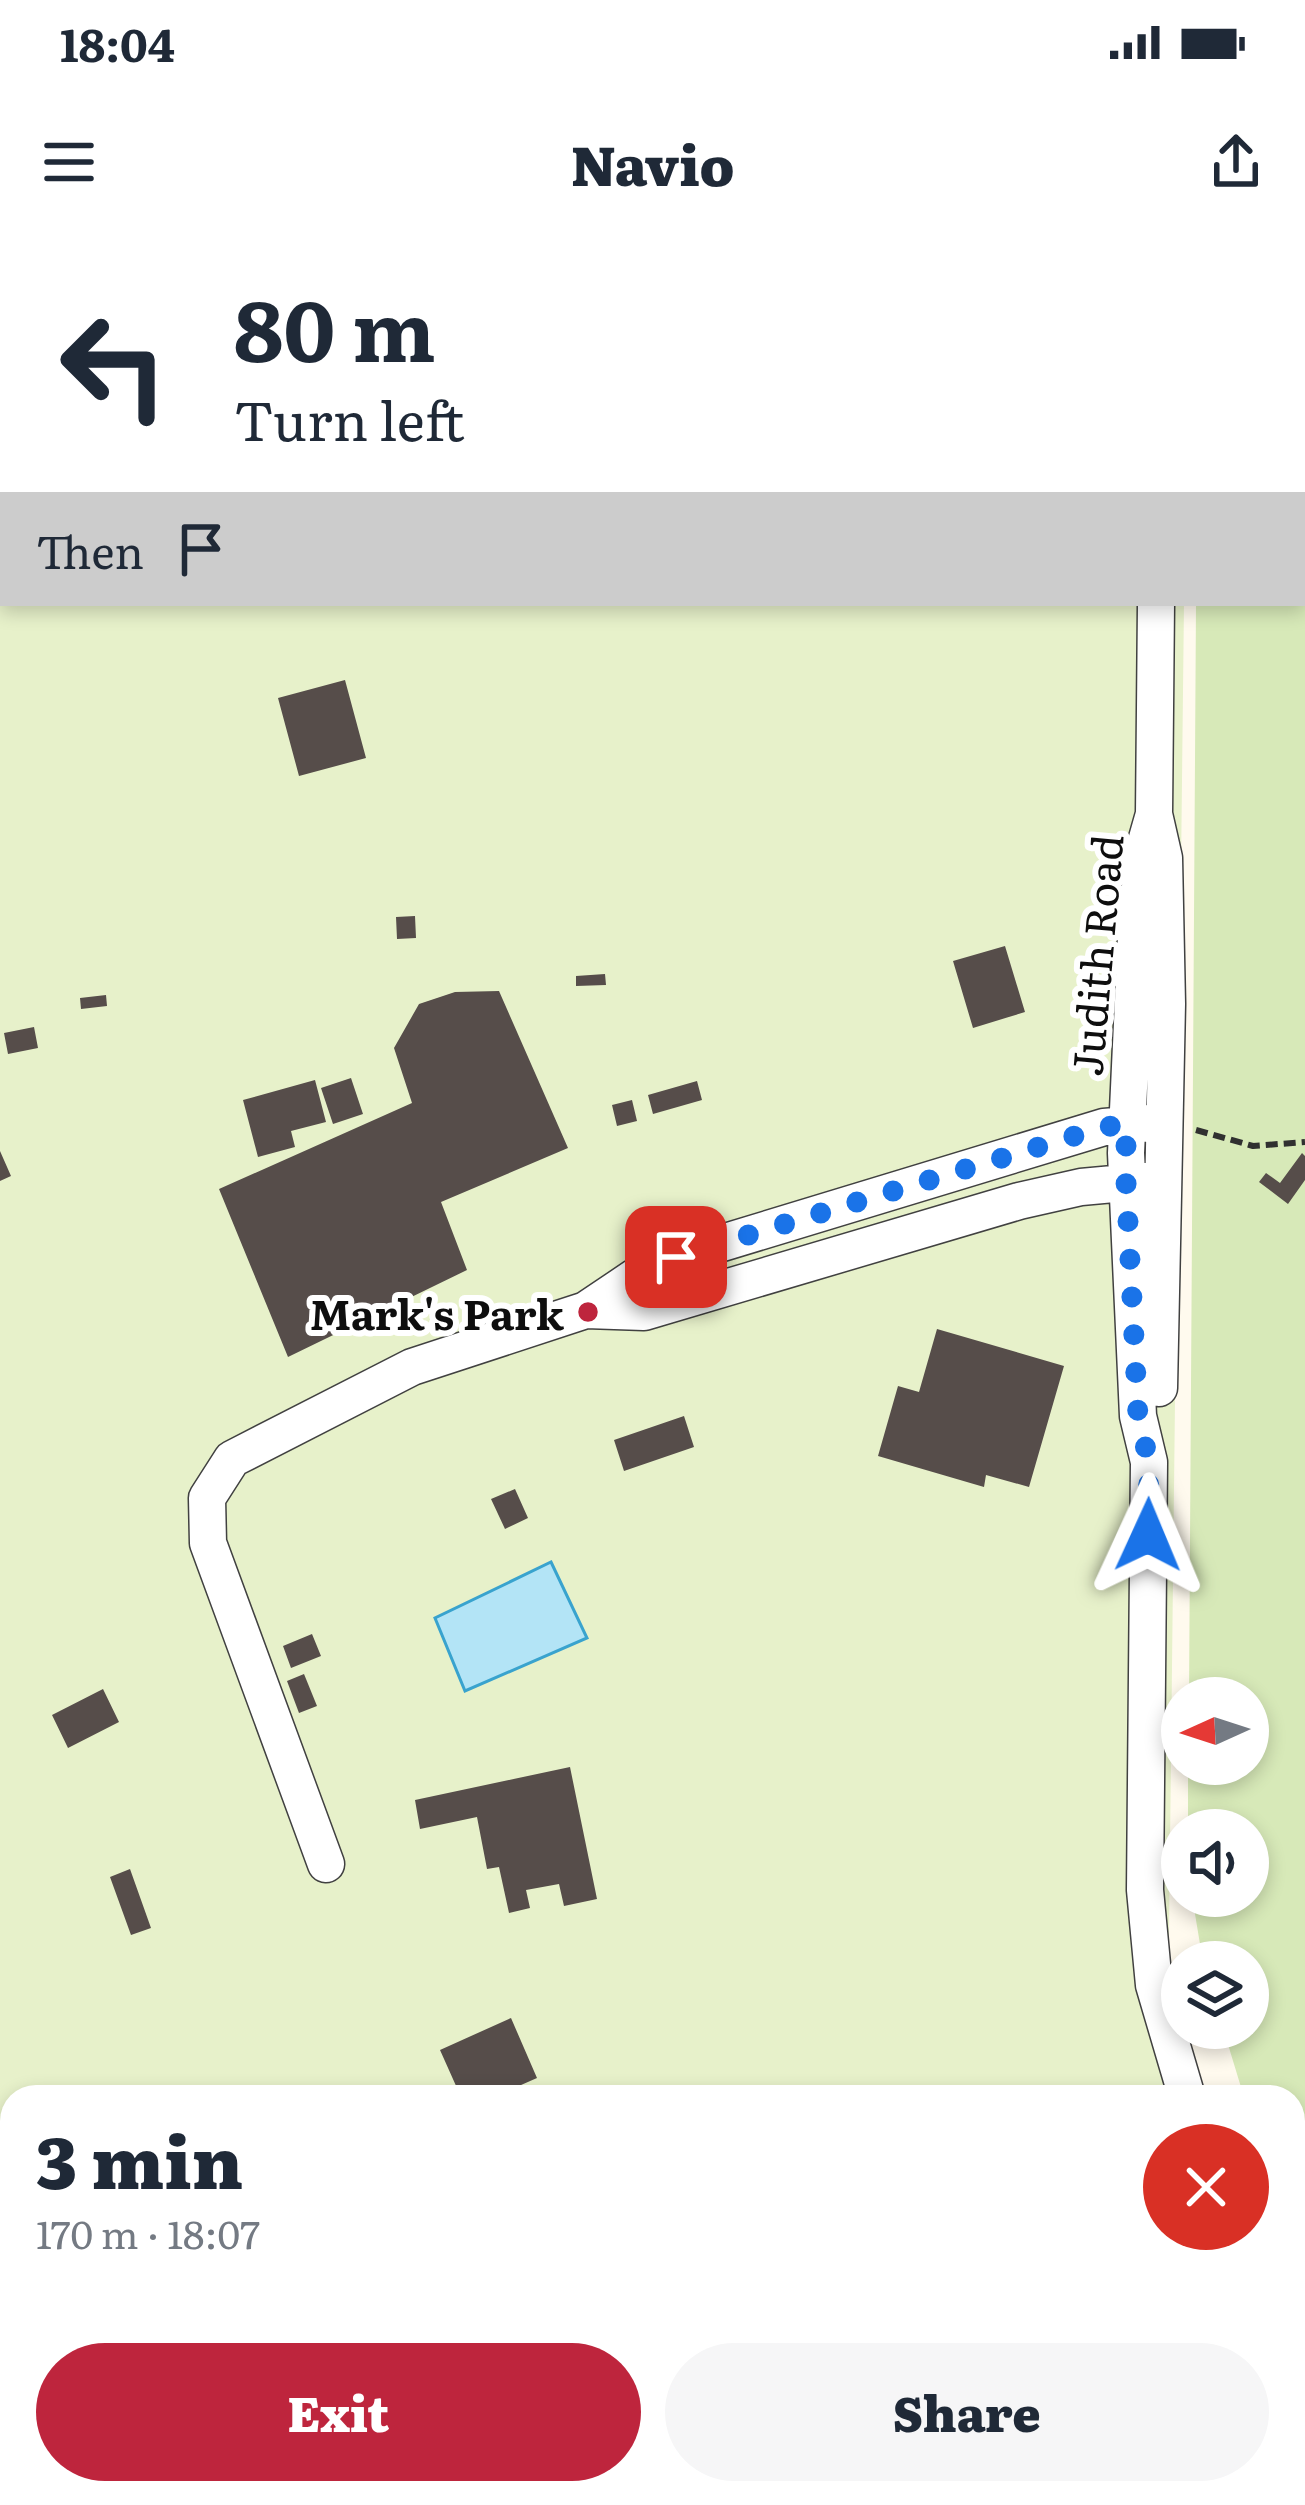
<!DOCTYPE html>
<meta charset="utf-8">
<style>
body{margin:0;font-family:Literata,serif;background:#f6f6f7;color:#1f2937;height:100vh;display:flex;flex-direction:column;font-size:45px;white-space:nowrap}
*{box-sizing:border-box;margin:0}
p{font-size:39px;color:#747a83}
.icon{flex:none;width:66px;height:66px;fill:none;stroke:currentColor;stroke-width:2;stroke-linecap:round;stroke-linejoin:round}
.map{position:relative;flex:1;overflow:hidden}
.side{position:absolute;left:0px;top:1845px;width:1305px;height:420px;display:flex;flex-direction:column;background:#fff;border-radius:36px 36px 0 0;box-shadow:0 6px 18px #0003}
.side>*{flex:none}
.top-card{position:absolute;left:0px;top:0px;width:1305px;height:366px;box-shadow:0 6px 18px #0003;background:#fff;color:#1f2937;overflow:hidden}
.needle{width:78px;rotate:267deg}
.controls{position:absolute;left:1161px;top:1437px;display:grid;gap:24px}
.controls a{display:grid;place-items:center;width:108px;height:108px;border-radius:50%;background:#fff;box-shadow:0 6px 18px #0003;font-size:60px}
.pin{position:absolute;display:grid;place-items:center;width:102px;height:102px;color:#fff;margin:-51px;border-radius:24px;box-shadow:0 6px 18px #0006}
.me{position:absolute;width:132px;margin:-66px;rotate:1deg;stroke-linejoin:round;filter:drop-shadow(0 0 9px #0008)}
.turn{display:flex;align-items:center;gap:42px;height:252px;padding:0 36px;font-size:54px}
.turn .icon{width:156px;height:156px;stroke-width:2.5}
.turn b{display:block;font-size:84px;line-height:102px}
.then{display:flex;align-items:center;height:114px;padding:0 36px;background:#0003;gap:24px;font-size:45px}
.round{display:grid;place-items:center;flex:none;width:126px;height:126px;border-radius:63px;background:#f6f6f7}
.headline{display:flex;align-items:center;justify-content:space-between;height:204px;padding:0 36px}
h1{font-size:72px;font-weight:800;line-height:90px}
.button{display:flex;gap:24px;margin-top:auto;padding:24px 36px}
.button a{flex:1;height:138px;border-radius:72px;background:#be253d;color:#fff;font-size:48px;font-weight:800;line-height:138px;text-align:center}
.button a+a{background:#f6f6f7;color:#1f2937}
.status{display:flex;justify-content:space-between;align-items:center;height:84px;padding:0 60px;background:#fff;direction:ltr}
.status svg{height:33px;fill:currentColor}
header{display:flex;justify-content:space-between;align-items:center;height:156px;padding:0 36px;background:#fff;font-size:54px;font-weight:800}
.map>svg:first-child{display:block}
.green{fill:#d7e9b8}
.pitch{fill:#e7f1ca}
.water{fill:#b3e4f6;stroke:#39a3ce;stroke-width:3}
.building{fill:#564d4a}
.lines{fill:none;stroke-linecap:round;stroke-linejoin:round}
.minor-casing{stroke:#414141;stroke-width:39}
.path{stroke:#303030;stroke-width:6;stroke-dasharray:12 6;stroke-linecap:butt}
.minor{stroke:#fff;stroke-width:36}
.route{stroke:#1a73e8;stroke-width:21;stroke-dasharray:0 37.8}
.poi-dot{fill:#be253d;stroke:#fff;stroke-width:4.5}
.labels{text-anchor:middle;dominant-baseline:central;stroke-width:12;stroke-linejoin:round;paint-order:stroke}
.street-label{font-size:42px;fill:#0e0e0e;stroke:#fff}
.poi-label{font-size:42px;font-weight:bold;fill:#0e0e0e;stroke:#fff;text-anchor:end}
</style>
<div class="status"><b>18:04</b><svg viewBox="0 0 49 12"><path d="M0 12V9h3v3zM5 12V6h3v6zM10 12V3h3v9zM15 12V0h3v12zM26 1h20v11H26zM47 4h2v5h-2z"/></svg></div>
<header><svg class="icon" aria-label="menu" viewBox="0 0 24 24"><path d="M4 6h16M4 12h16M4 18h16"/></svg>Navio<svg class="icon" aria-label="share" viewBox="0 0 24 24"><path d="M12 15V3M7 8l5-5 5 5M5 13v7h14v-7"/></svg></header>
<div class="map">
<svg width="1305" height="2265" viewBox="0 0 1305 2265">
<rect width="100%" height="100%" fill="#fffaee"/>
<path class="green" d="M1302,13h3v2041l-12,-39v-158h-49l-21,-69h25v-66h-45l-11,-66h56v-66h-60v-66h60v-66h-59l7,-1095h106z"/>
<path class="pitch" d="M0,2l3,1v360h1181l-16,1419 22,75h-1178v396h1281v-54l12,38v28h-1305z"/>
<path class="water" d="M551,1322l36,76 -122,53 -30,-73z"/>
<path class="building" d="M345,440l21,78 -67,18 -21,-78z
M415,676l1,22 -19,1 -1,-22z
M1005,706l20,66 -52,16 -20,-67z
M605,734l1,11 -30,1v-10z
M499,751l69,157 -127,54 26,68 -179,87 -69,-168 193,-86 -18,-55 25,-44 36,-12z
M106,755l1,11 -26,3 -1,-11z
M34,787l4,21 -30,6 -4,-21z
M351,838l12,36 -30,10 -12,-36z
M315,840l11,42 -35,9 4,16 -37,10 -15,-57z
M697,841l5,19 -49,14 -5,-19z
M632,860l5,21 -20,5 -5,-21z
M0,911l11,25 -11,5z
M1302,913l3,3v24l-17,24 -29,-22 7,-9 14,10z
M937,1089l127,37 -35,121 -43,-12 -2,12 -106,-31 20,-70 21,6z
M684,1176l10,31 -70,24 -10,-31z
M515,1249l13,29 -23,11 -14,-30z
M312,1394l9,22 -30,12 -8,-22z
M304,1434l13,32 -18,7 -12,-32z
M103,1449l16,33 -51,26 -16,-33z
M570,1527l27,132 -33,7 -5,-22 -33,6 4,18 -21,5 -10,-46 -12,2 -10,-52 -57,12 -5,-29z
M130,1629l21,59 -20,7 -21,-58z
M511,1778l26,60 -41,18 -35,1 -21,-47z
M394,2253h19l6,12h-50z"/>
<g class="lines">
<defs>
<path id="minor" d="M829,0l181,3
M0,2l320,-2
M1141,3l1,-3
M1156,363l-2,211 10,44 3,146 -8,384
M1154,574l-10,35 -7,66 -11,238 12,263 11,46 -4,428 9,95 33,112
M586,1070l58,2 375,-111 62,-14 65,-6
M326,1624l-118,-321 -1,-45 25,-39 180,-92 174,-57 49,-33 41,-20 428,-130 59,-5
M1293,2198l12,38
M1218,2253l5,12"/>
</defs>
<use href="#minor" class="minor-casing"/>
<path class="path" d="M1196,890l57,16 52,-4"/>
<use href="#minor" class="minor"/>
</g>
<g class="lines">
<path class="route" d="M676,1017l428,-130 22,-3v58l12,234 11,46 -1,73"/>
</g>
<circle class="poi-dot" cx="588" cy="1072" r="12"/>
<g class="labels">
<g class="street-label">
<text transform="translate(1095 715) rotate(-85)">Judith Road</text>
</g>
<g class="poi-label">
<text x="564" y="1072">Mark's Park</text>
</g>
</g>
</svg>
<div class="controls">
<a><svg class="needle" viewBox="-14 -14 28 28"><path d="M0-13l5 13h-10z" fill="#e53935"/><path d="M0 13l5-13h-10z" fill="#747a83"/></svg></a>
<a><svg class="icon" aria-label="sound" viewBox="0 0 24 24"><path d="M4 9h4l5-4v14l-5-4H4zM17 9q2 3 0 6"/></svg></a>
<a><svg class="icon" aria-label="layers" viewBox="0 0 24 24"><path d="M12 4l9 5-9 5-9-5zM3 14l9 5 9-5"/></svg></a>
</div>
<div class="pin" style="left:676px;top:1017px;background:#d93025"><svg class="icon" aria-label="arrive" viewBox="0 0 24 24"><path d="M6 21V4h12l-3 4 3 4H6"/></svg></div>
<svg class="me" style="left:1148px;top:1295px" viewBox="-20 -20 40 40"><path d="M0-17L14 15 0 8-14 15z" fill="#1a73e8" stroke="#fff" stroke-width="4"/></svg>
<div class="top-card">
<div class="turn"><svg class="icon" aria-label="left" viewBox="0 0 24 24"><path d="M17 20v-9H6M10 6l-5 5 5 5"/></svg><div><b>80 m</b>Turn left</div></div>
<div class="then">Then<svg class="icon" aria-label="arrive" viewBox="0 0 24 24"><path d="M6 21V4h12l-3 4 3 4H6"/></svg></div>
</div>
<section class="side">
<div class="headline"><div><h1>3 min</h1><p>170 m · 18:07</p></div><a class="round" style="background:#d93025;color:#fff"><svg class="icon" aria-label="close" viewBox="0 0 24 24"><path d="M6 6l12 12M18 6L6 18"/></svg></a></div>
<div class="button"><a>Exit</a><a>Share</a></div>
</section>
</div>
